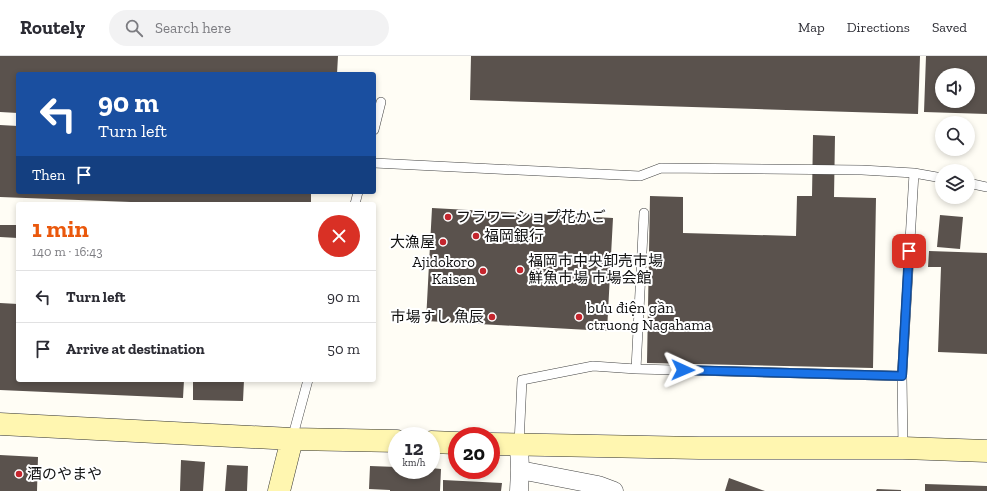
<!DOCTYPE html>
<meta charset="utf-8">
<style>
body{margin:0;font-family:"Zilla Slab","Noto Sans JP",serif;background:#f2f2f3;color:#2b2b33;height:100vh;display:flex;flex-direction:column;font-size:15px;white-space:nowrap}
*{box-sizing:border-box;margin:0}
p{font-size:13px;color:#7c7c81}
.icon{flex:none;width:22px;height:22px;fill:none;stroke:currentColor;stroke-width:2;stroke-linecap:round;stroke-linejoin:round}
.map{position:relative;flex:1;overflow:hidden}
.sheet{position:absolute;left:16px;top:146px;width:360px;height:180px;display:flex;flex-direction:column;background:#fff;border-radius:4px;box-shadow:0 2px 6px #0003}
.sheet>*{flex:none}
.guide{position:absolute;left:16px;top:16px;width:360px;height:122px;border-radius:4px;box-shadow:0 2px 6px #0003;background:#1a4fa0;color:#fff;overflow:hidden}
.fabs{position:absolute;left:935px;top:12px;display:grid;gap:8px}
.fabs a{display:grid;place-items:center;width:40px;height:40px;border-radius:50%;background:#fff;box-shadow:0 2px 6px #0003;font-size:20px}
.speed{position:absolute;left:388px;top:371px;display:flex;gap:8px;font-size:20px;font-weight:700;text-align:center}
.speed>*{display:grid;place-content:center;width:52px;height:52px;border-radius:50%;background:#fff;box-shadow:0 2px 6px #0003;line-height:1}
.speed small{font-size:10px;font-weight:400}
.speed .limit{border:6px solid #d22;background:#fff;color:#111}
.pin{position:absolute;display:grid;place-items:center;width:34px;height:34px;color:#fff;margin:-17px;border-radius:8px;box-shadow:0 2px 6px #0006}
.me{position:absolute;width:44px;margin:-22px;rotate:91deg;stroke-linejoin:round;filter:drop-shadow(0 0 3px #0008)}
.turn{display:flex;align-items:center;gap:14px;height:84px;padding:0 16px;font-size:18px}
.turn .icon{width:52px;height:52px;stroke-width:2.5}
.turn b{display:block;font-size:28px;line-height:34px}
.then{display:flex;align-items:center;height:38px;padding:0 16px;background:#0003;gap:8px;font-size:15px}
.round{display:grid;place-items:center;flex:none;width:42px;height:42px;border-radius:21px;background:#f2f2f3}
.overview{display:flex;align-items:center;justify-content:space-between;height:68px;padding:0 16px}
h1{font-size:24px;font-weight:800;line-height:30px;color:#ea580c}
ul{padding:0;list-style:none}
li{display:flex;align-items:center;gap:12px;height:52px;padding:0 16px;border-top:1px solid #e1e1e2}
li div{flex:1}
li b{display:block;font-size:15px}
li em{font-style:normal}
header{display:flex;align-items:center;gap:24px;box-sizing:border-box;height:56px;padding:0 20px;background:#fff;border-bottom:1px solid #e1e1e2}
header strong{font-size:19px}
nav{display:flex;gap:22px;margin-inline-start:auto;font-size:14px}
.search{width:280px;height:36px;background:#f2f2f3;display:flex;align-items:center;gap:10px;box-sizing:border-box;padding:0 14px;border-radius:22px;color:#7c7c81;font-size:15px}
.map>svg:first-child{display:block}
.building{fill:#5a524d;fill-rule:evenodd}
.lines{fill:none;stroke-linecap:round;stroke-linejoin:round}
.lane-casing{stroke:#444;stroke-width:10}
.street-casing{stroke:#444;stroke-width:19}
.secondary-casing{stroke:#333;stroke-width:23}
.lane{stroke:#fff;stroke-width:9}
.street{stroke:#fff;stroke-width:18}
.secondary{stroke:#fff6b0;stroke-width:22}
.route-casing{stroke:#114b97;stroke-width:10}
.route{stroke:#1a73e8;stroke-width:7}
.poi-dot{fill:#c4262e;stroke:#fff;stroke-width:1.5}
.labels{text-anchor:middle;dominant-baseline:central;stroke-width:4;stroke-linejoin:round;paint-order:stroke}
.poi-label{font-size:15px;fill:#111;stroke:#fff;text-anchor:start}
</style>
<header>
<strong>Routely</strong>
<div class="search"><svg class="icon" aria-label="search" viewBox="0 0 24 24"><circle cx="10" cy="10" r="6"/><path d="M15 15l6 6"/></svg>Search here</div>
<nav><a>Map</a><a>Directions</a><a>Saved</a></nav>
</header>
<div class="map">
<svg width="987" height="435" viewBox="0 0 987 435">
<rect width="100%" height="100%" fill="#fffdf5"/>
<path class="building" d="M0,0h338l-1,18h-319v39l-18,-1z
M471,0h449l-2,58 -448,-14z
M926,0h61v58l-63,-2zM942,19h26v26h-26z
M0,69l18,1v66h293v12h-128l-183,-7z
M813,79l22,1 -1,61 42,1 -3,170 -226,-5 3,-167 33,1v36l113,3 1,-40h15z
M432,152l181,10 -6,113 -181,-10z
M940,159l23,2 -3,32 -23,-2z
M0,169h17v2l1,1v10l-18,-1z
M929,195l58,2v101l-49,-2 3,-85h-13z
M0,247l18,1v76h166l-1,18 -183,-8z
M193,324h51l-1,21 -50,-1z
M0,399l38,2 -1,34h-37z
M181,404l24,2 -2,29h-23z
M227,409l21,1 -1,25h-22z
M370,410l27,1v3h34v-2l10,1 -1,22h-50v-1l-21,-1z
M729,422l36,13h-40z
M443,424l59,3 -1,8h-58z
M925,428l62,2v5h-62z
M877,433l24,1v1h-25z"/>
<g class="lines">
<defs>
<path id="lane" d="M374,74l7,-28
M374,107l266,13 21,-8 201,2 52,3 28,5
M968,127l19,4
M355,148l3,-12
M636,313l8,-156
M902,320l1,72
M292,383l16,-59
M519,388l3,-64 71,-14 43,3 266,7 12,-203"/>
<path id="street" d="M520,414l78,15 16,6
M519,435l1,-21 -1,-26"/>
<path id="secondary" d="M0,368l292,15 105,2
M431,386l26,1
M491,388l208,4h204l84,3
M279,435l13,-52"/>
</defs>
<use href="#lane" class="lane-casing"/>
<use href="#street" class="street-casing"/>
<use href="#secondary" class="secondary-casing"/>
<use href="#lane" class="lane"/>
<use href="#street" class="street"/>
<use href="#secondary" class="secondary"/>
</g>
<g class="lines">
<defs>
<path id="route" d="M683,314l219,6 7,-125"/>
</defs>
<use href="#route" class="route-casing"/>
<use href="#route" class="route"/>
</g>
<g class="poi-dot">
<circle cx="448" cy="161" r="4"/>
<circle cx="476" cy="180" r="4"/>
<circle cx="443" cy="186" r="4"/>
<circle cx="520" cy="214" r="4"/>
<circle cx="483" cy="215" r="4"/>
<circle cx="492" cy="261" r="4"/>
<circle cx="579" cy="261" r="4"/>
<circle cx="19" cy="418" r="4"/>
</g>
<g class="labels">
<g class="poi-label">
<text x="456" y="161">フラワーショプ花かご</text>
<text x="484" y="180">福岡銀行</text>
<text x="435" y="186" text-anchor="end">大漁屋</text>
<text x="528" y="205">福岡市中央卸売市場<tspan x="528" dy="17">鮮魚市場 市場会館</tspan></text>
<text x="475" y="206" text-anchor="end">Ajidokoro<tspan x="475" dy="17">Kaisen</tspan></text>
<text x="587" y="252">bưu điện gần<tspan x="587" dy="17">ctruong Nagahama</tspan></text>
<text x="484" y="261" text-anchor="end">市場すし 魚辰</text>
<text x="27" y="418">酒のやまや</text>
</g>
</g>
</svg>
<div class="fabs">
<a><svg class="icon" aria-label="sound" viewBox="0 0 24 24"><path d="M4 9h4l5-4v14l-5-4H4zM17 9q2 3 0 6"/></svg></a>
<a><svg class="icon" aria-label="search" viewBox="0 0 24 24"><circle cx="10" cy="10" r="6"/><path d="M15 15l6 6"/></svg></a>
<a><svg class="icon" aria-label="layers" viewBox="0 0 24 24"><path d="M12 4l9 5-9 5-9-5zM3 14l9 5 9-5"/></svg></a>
</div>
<div class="speed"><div>12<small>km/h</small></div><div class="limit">20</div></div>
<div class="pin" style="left:909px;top:195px;background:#d93025"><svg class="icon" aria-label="arrive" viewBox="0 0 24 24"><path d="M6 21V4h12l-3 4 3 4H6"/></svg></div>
<svg class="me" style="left:683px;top:314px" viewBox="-20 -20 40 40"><path d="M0-17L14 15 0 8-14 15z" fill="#1a73e8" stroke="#fff" stroke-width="4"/></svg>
<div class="guide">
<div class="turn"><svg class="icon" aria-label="left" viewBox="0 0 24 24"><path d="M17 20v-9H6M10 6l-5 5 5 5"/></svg><div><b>90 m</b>Turn left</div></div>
<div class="then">Then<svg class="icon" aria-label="arrive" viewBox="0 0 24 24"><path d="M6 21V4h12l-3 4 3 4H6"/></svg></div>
</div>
<section class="sheet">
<div class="overview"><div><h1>1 min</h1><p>140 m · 16:43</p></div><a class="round" style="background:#d93025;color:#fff"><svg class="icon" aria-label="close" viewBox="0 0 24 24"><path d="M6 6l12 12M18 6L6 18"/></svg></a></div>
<ul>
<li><svg class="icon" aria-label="left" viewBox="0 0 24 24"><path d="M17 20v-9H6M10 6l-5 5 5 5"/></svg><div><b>Turn left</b></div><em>90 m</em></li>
<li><svg class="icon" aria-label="arrive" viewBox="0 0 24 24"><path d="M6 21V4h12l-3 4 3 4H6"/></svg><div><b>Arrive at destination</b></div><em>50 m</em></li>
</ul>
</section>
</div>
